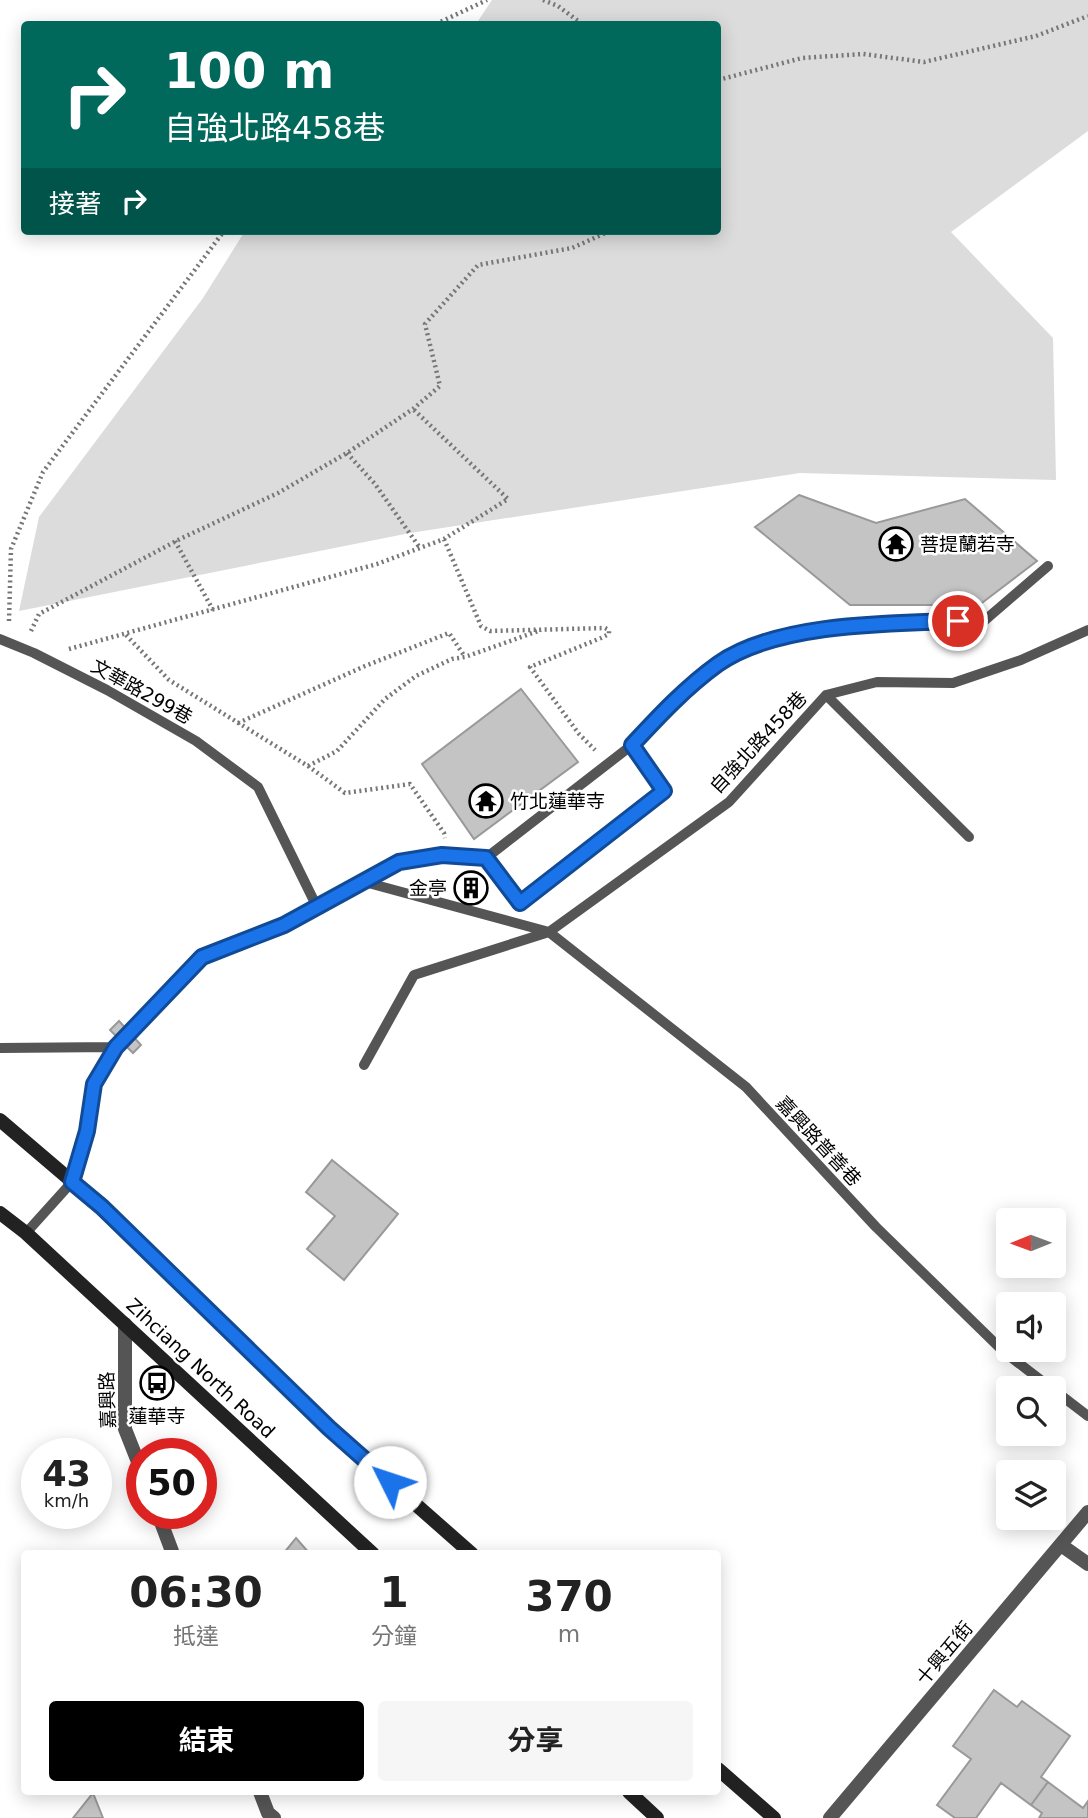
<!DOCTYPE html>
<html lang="zh-TW">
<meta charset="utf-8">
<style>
body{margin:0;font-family:"DejaVu Sans","Noto Sans TC",sans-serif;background:#f6f6f6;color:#222;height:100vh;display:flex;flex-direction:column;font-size:26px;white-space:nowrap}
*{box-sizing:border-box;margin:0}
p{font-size:23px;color:#767676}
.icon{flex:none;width:38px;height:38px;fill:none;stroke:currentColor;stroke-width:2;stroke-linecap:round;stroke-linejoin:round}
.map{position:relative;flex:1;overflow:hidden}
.side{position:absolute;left:21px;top:1550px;width:700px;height:245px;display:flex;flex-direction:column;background:#fff;border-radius:7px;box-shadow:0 4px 18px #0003}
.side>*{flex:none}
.hud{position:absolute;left:21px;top:21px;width:700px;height:214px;border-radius:7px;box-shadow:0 4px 18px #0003;background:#00695c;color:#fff;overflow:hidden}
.needle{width:46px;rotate:269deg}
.buttons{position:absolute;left:996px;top:1208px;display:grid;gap:14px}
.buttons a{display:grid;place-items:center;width:70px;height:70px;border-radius:7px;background:#fff;box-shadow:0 4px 18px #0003;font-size:35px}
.speed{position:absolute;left:21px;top:1438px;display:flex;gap:14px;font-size:35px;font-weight:700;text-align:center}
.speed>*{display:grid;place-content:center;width:91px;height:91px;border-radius:50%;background:#fff;box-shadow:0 4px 18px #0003;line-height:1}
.speed small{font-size:18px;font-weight:400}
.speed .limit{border:10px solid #d22;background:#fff;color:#111}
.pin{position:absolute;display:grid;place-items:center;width:60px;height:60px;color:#fff;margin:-30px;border:4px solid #fff;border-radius:50%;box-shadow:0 2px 7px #0007}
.me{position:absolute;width:77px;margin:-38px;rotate:311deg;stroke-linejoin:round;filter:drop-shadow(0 0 5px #0008)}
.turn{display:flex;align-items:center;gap:24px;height:147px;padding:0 28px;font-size:32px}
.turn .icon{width:91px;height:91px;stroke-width:2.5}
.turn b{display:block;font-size:49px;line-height:60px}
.then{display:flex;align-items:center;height:66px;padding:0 28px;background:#0003;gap:14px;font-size:26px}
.eta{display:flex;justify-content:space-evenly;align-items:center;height:119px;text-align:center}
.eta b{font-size:42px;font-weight:700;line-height:49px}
.action{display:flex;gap:14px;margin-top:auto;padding:14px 28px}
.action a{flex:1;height:80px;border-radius:7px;background:#000;color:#fff;font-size:28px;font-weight:700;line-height:80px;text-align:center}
.action a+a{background:#f6f6f6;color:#222}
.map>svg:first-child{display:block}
.green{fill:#dcdcdc}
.building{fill:#c4c4c4;stroke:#999;stroke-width:2}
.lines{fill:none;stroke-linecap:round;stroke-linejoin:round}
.path{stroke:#777;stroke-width:4.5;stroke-dasharray:2 3.5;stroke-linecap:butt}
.service{stroke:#555;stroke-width:10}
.minor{stroke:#555;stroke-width:14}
.secondary{stroke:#222;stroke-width:14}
.route-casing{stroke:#114b97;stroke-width:18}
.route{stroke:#1a73e8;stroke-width:12}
.labels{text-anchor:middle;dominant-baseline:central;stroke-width:5;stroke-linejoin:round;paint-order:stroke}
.poi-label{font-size:19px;fill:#000;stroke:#fff;text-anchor:start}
.street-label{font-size:19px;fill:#000;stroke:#fff}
</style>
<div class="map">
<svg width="1088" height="1818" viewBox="0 0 1088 1818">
<rect width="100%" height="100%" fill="#fff"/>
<path class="green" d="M492,0h596v131l-137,101 102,106 3,142 -256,-7 -390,60 -391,78 20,-94 164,-219 42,-67h473v-207h-242z"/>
<path class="building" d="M799,495l77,28 89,-24 72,62 -63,48 -37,-4h-87l-95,-78z
M521,689l57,73 -104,77 -52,-75z
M464 888a7 7 0 1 1 14 0a7 7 0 1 1-14 0Z
M119,1021l22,24 -8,8 -23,-23z
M332,1160l66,54 -54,66 -37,-31 28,-33 -29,-24z
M296,1538l14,16h-27z
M994,1690l23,17 5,-6 48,35 -29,41 7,5 -17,23 -30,-22 -25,35h-21l-18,-13 34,-46 -18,-13z
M1048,1782l35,26 5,-7v17h-49l3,-5 -11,-8z
M93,1793l10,25h-30z"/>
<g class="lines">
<path class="path" d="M543,0l15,6 24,18
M436,24l51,-24
M718,80l84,-22 61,-4 61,8 112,-26 52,-20
M347,453l28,31 45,64
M444,539l37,87 9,5 115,-3 4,2v4l-8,4 -71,29 49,67 16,16
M175,541l38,69
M9,621l2,-72 32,-77 181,-241
M31,631l8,-17 141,-75 98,-46 69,-40 66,-44 27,-23 -15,-62 53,-59 94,-17 38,-17
M126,635l43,45 139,86 37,27 65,-9 34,49 1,5
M69,649l308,-85 67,-25 64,-40 -95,-90
M238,723l127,-57 84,-33 16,24
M308,766l29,-15 48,-52 31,-23 36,-17 13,-2 76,-27"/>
<path class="service" d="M0,639l34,14 73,37 89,51 62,46 59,120
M826,695l143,142
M486,858l35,45 143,-112 -32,-46
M361,881c50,-25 69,-27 125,-23l146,-113 38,-40 50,-42 35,-17 60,-17 169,-8 64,-55
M0,1048l115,-1
M364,1065l50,-90 135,-43 180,-130 97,-107 51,-13 76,1 68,-23 67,-30
M26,1233l46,-51 15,-51 7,-47 21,-37 87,-90 82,-32 77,-44 188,51 197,155 130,140 127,124 48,37
M1054,1390l34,26"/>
<path class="minor" d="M125,1324v105l17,43
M158,1514l15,40
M1061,1545l27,19
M260,1792l8,21 6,5
M830,1818l258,-306"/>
<path class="secondary" d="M0,1120l102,87 227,221 143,126
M0,1213l26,20 347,321
M718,1769l56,49
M629,1792l28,26"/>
</g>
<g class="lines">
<defs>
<path id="route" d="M390,1482l-61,-54 -227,-221 -30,-25 15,-51 7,-47 22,-37 86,-90 82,-32 115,-63 43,-7 44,3 34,45 144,-112 -32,-46c27,-29 54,-58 86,-81 58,-41 171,-41 240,-43"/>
</defs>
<use href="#route" class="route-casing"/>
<use href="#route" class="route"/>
</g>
<defs>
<symbol id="temple-ring" viewBox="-11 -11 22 22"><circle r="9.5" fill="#fff" stroke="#000" stroke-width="1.5"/><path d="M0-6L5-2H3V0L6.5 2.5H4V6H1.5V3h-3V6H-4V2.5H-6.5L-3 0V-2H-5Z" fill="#000"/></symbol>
<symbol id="building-ring" viewBox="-11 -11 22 22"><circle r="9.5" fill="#fff" stroke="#000" stroke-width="1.5"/><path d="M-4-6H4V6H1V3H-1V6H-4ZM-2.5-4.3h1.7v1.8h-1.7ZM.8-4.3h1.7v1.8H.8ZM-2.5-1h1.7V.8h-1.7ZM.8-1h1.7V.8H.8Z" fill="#000"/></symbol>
<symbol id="bus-ring" viewBox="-11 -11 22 22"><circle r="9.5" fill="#fff" stroke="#000" stroke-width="1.5"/><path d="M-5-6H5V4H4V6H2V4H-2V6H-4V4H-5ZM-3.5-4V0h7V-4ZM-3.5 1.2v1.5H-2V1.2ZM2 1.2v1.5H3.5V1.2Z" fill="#000"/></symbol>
</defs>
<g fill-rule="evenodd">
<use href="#temple-ring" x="877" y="525" width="38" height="38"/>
<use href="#temple-ring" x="467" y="782" width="38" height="38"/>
<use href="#building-ring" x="452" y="869" width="38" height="38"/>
<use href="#bus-ring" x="138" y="1364" width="38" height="38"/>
</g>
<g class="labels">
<g class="poi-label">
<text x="920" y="544">菩提蘭若寺</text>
<text x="510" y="801">竹北蓮華寺</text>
<text x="447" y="888" text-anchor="end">金亭</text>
<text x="157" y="1416" text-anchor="middle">蓮華寺</text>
</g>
<g class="street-label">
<text transform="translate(142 691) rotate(29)">文華路299巷</text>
<text transform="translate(758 742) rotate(-47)">自強北路458巷</text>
<text transform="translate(819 1141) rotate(47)">嘉興路普善巷</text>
<text transform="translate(201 1368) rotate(43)">Zihciang North Road</text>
<text transform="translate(107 1400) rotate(-92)">嘉興路</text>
<text transform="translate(944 1653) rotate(-50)">十興五街</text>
</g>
</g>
</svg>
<div class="buttons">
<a><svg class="needle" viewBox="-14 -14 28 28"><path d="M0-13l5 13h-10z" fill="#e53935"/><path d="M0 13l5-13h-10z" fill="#767676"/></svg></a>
<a><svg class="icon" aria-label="sound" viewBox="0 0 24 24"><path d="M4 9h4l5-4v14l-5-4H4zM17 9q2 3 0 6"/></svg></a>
<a><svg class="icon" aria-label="search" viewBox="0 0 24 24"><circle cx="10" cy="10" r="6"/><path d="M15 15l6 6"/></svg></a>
<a><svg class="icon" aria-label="layers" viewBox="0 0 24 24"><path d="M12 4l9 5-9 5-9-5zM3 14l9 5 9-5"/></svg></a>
</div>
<div class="speed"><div>43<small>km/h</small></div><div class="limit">50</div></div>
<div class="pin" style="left:958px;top:621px;background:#d93025"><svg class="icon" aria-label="arrive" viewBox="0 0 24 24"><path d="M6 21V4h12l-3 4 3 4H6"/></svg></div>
<svg class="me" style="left:390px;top:1482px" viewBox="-20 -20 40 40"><circle r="19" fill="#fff"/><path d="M0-13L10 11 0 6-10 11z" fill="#1a73e8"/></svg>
<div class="hud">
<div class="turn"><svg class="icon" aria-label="right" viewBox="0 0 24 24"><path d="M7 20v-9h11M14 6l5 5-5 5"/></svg><div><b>100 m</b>自強北路458巷</div></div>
<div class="then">接著<svg class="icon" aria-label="right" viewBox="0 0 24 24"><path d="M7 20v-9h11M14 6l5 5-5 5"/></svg></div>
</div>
<section class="side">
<div class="eta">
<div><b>06:30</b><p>抵達</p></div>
<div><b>1</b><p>分鐘</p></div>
<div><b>370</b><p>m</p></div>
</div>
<div class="action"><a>結束</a><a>分享</a></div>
</section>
</div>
